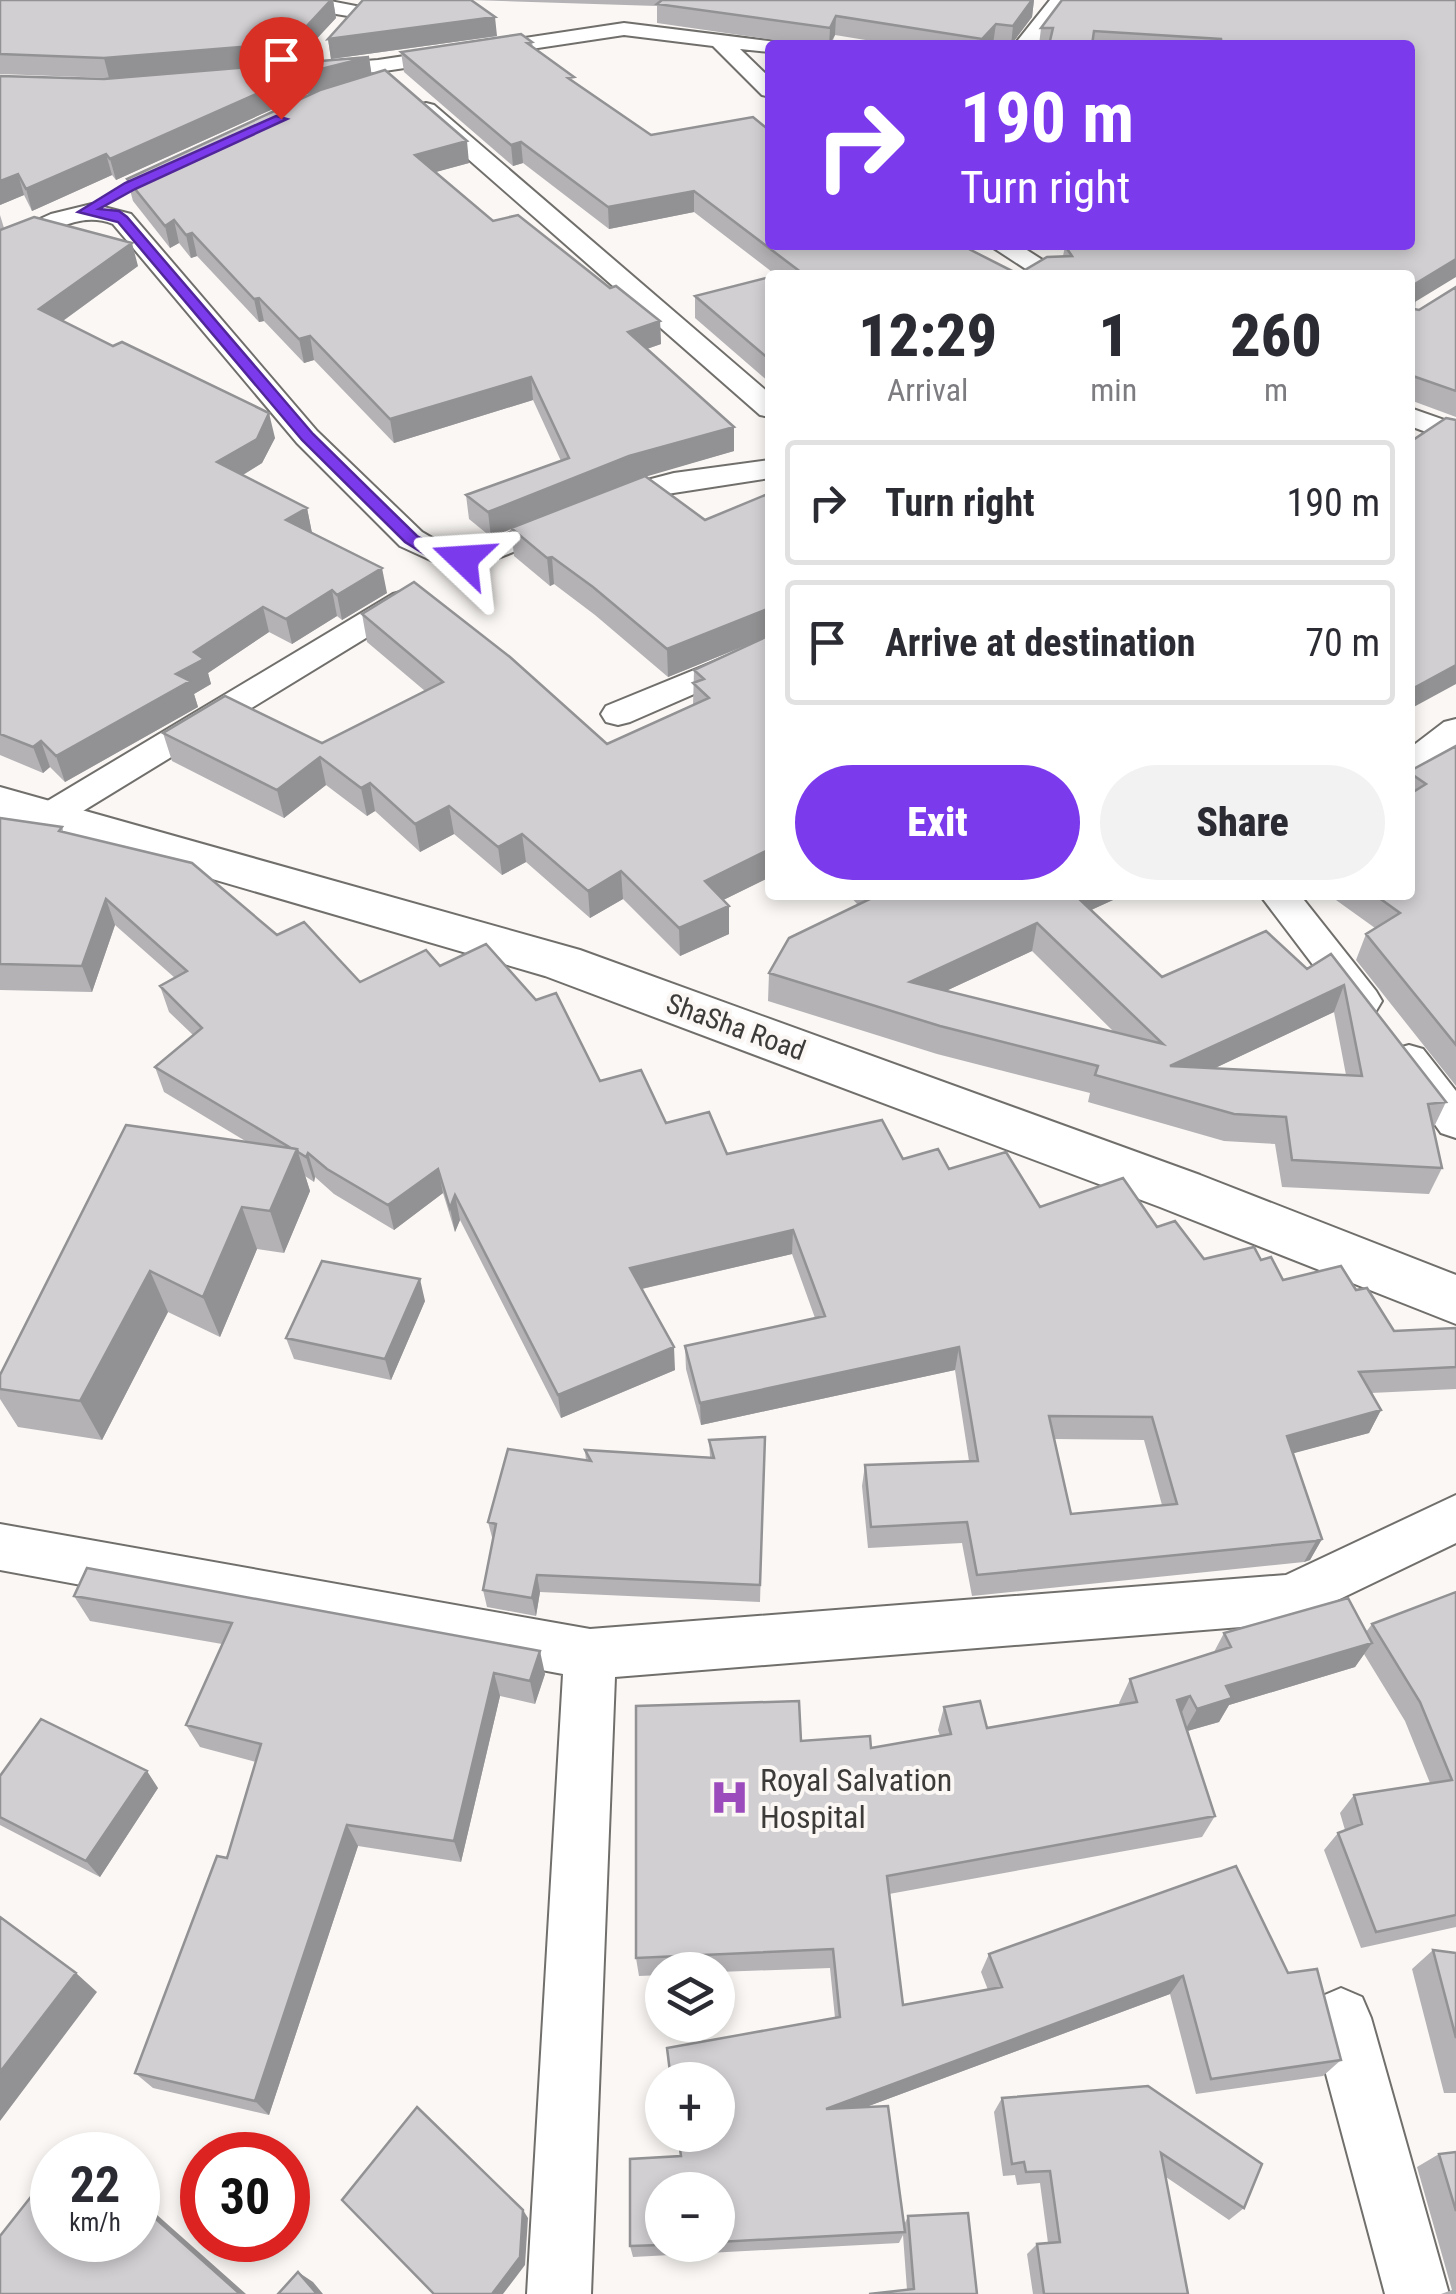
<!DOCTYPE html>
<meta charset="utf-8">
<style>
body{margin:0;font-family:"Roboto Condensed",sans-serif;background:#f2f2f3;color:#2b2b33;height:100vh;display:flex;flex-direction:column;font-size:38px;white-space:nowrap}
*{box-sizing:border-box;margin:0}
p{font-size:32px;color:#7c7c81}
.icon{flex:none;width:55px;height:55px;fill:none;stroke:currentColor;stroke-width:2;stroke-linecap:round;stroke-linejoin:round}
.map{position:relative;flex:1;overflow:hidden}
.details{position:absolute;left:765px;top:270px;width:650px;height:630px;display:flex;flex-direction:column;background:#fff;border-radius:10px;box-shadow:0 5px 15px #0003}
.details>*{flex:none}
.top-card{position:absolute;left:765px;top:40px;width:650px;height:210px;border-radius:10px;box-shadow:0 5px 15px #0003;background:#7c3aed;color:#fff;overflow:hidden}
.tools{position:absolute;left:645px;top:1952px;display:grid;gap:20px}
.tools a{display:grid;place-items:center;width:90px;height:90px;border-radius:50%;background:#fff;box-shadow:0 5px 15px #0003;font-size:50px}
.speed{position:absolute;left:30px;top:2132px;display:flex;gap:20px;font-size:50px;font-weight:700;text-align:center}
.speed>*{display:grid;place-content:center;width:130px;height:130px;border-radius:50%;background:#fff;box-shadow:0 5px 15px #0003;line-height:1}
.speed small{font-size:25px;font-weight:400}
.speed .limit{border:15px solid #d22;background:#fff;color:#111}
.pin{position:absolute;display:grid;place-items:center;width:85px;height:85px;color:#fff;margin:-102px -42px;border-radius:50% 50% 50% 0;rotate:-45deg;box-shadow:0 0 10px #0007}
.pin .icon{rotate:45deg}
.me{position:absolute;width:110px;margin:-55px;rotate:290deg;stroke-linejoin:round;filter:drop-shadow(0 0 8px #0008)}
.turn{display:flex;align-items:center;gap:35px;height:210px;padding:0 30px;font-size:45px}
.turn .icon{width:130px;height:130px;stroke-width:2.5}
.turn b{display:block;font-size:70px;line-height:85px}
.eta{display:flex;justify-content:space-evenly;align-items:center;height:170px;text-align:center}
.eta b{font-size:60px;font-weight:800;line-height:70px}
.cta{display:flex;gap:20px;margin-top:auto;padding:20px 30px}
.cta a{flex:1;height:115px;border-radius:60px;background:#7c3aed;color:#fff;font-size:40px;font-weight:800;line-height:115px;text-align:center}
.cta a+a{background:#f2f2f3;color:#2b2b33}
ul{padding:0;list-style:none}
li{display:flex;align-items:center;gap:30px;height:125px;margin:0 20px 15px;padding:0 10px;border:5px solid #e1e1e2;border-radius:10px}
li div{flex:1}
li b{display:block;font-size:38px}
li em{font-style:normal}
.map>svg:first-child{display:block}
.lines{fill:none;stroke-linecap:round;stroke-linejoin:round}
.minor-casing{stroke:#716f6c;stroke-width:4}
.tertiary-casing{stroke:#716f6c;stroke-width:4}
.minor{fill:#fff;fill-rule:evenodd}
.tertiary{fill:#fff;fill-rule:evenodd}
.wall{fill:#b4b2b5;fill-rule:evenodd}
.shaded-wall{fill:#929193}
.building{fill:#d1cfd2;stroke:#929193;stroke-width:2.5;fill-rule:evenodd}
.route{fill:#7c3aed;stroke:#51269a;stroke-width:2.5}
.labels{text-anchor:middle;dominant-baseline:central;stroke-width:8;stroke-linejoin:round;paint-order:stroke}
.street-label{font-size:28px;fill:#3c3b39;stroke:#faf7f4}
.near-poi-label{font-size:32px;fill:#3c3b39;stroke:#faf7f4;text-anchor:start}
</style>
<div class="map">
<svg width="1456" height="2294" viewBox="0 0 1456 2294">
<rect width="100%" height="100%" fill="#faf7f4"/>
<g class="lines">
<defs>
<path id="minor" d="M278,0h47l36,7 3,4 -10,6 -66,-11z
M1050,0h21l-35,45h-22z
M624,23l153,19 3,3h-10v7l-30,-3 30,29v19l-8,-2 -49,-49 -89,-11 -246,37 -64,5 -11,-6 11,-6 64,-5z
M426,103l8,2 336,289v23l-10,-2 -342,-300 -3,-5 3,-5z
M92,204l39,10 186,217 105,101 24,14 29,1 157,-63 42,-11 96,-13v18l-116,18 -171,68 -20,4 -26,-5 -37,-17 -103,-103 -184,-219c-41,-17 -75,21 -113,30v-17l51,-23z
M989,245h30l47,30h-31z
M1410,408l46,16v19l-46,-17z
M404,591l11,3 5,7 -5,7 -350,214 -13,4 -13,-4 -5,-8 5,-8 354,-212z
M770,639v22l-140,61 -12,3 -12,-3 -5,-8 5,-8z
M1456,719v28l-34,26 -12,3v-28l34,-26z
M1260,895h40l76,96 6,10 -6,10 -14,4 -14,-4z
M1409,1045l14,4 33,42v47l-15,-5 -52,-73 6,-11z
M1456,1495v48l-166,80 -675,54 -24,617h-64l36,-620 -563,-104v-46l590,105 696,-54z
M1341,1988l21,9 9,21 78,276h-64l-74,-276 9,-21z"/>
<path id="tertiary" d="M0,787l580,163 620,225 256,100v49l-296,-117 -615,-231 -545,-159z"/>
</defs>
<use href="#minor" class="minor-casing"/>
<use href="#tertiary" class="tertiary-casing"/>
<use href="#minor" class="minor"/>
<use href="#tertiary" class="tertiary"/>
</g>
<path class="wall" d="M0,0h333l3,18 -42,45 75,-6 2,17 98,89 -34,9 58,49 117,67 50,33 1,23 -14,5 87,102 -89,25 60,44 65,-27v384l-47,23 6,34 -49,22 -57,-57 -33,19 -64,-56 -24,13 -48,-41 -34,18 -45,-41 -8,5 -41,-31 -42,33 -112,-57 -9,-28 159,10 103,-52 -58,-49 -5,-28 245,130 86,-38 1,-36 75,-34 -101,41 -73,-62 -41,-31 -4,2 -36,-30 -3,-27 -20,8 -22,-18 -3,-24 95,-34 -28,-61 -139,43 -80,-83 -10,3 -40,-42 -5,1 -62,-66 -6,2 -12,-15 -9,5 -37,-47 -6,-22 191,-88 -14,4 -188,85 -4,-5 -80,36 -8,-16 -24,10v-129l104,3 5,-1 -109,-4zM640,478l-95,37 86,-34z
M363,0h671l-2,17 -21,28h-115l-61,-10 -4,10h-22l-152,-22v-17l-186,-6 26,36 -166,23 -3,-20z
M1456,0l-42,309 5,1 37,-23v130l-46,-17v-125h-634l-82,-63 -85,17 -86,-66 -10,3 -109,-94 -3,-20 131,-10 1,6 237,197 248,29 45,-18 2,-10 345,-1v-200h-371l2,-17z
M0,215l4,13 134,38 -75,55 212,117 -13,25 -19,12 64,33 5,25 75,60 -45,27 -5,-4 -45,28 -23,-12 -61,41 3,11 -17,10 4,13 -133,75 -15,-15 -7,6 -43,-18z
M770,277v106l-75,-65v-22z
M1456,746v340l-100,-126 10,-26 9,-6 -46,-33h81v-124z
M0,818l62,9 2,6 213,102 83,47 80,-16 160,115 66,42 61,31 176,5 46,10 91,38 117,20 47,32 57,1 22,20 73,10 38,41 62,-3v61l-85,4 10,17 -12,23 -76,20 29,86 -12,21 -6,2 -332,34 -10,-53 -94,5 -6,-62 3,-21 104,-4 -14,-91 -254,55 -15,-56 -1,-23 130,-28 -23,-64 -150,35 33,81 -114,48 -101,-198 -5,12 -12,-39 -49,37 -60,-36 -19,-17 -1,5 -9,-6 5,15 -26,62 -27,-4 -37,88 -52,-25 -66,128 -84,-13 -18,-28v-10l247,-247 -83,-50 -9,-25 38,-32 -24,-23 -9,-26 15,-8 -60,-53 -23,67 -92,-2zM1054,1439l90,1 18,65 -91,9z
M849,895h275l-33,15 71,67 145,-8 24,-15 115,148 -13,27 9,39 -13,26 -147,-7 -7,-43 -51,-3 -136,-39 2,-9 -153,-39 -169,-53 1,-28 89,-68zM1032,951l83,82 -169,-42zM1334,1012l12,63 -131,-7z
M425,1301l-34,79 -97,-21 -8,-21z
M765,1437l-5,165 -220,-10 -4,24 -49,-9 -4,-17 10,-49 -5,-19 98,-61 -1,-11 125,7 -1,-17z
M1456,1592v335l-95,21 -37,-98 14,-17 7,-3 -5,-17 14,-18 76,-12 -25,-62 -41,-67 -9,13 -126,38 -10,17 -32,9 28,85 -13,21 -313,57 14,111 85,-15 -7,-18 8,-18 299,19 53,87 -18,16 -127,18 -26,-100 -304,113 38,118 4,-9 69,78 -70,-4 -4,-55 -4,8 -266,14 -3,-11 51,-89 154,-139 -5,-50 -112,4v-2h-56v5l-23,1 -3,-18 165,-217 70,7 69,-12 -2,-6 6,-23 43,21 133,-23 -1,-2 11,-24 84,-27 10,-19 142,-1 6,-8zM718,2190v55h-56z
M74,1596l471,78 -10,30 -35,-8 -39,166 -103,-16 -89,269 -116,-27 -18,-15 92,-215 29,-96 -56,-15 -14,-22 36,-81 -132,-23z
M0,1776l158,12 -58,89 -100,-52z
M1433,1950l23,3v140h-12l-32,-124z
M1148,2086l96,122 -15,12 -63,-43 22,117h-155l-6,-40 10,-10 11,-1 -8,-60 -23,2 -2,-10 -12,1 -9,-64 8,-14z
M1456,2152v142h-15l11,-4 -35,-123 22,-13z"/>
<path class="shaded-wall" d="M333,0l3,18 -42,45 -185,15 -5,-20z
M1032,0h2l-2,17 -21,28 2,-19z
M836,16l-1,19 -6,10 1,-17z
M495,17l2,19 -166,23 -3,-20z
M996,24l-3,20 -11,1v-6z
M369,57l3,20 -68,18 -188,85 -6,-21 191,-85z
M467,141l2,22 -51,14 -3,-22z
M521,142l2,21 -10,3 -2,-21z
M106,154l6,21 -80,36 -6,-22z
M18,174l6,21 -24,10v-24z
M694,191v21l-85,17 -1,-22z
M174,220l5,23 -9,5 -5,-22z
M192,233l5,23 -6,2 -5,-23z
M132,243l6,23 -92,67 -7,-24z
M1456,259v18l-46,28 5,-21z
M259,298l5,23 -5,1 -5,-23z
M660,321l1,23 -32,11 -1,-23z
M310,336l4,24 -10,3 -5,-24z
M531,377l2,23 -139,43 -4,-24z
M269,413l6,25 -13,25 -39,24 -6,-25z
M734,427v24l-103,30 -140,56 -3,-25 141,-56z
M307,508l5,25 -26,-13z
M552,557l2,27 -4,2 -3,-28z
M382,568l5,25 -45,27 -5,-25z
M332,590l5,26 -45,28 -6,-25z
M263,607l6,25 -61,41 3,11 -17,10 4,13 -133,75 -9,-26 120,-82 18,-22z
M769,608v28l-101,41 -1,-28z
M1456,665v19l-46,25v-19z
M41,741l9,26 -7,6 -10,-26z
M320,757l6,28 -42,33 -7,-28z
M370,783l5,28 -8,5 -6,-28z
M449,806l5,28 -34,18 -5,-28z
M522,834l4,28 -24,13 -4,-28z
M770,849v28l-65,32v-28z
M621,871l2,28 -33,19 -2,-27z
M1072,895h52l-57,26z
M106,899l9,26 -23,67 -10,-26z
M729,906v28l-49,22 -1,-28z
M1037,923l-5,28 -125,58 3,-27z
M1344,985l-10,27 -172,81 8,-27z
M297,1149l13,42 -26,62 -14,-42z
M308,1153l7,24 -1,5 -8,-25z
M438,1169l5,24 -49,37 -6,-25z
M455,1195l5,25 -5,12 -5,-24z
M242,1207l15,42 -37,88 -17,-40z
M793,1230l-1,24 -160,37 -2,-23z
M150,1271l18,41 -66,128 -22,-39z
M420,1279l5,22 -34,79 -6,-21z
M674,1347l1,23 -114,48 -3,-23z
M959,1347l-4,23 -254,55 -1,-22z
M1381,1410l-12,23 -93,25 11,-22z
M1322,1539l-12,21 -6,2 12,-21z
M537,1575l3,17 -4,24 -4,-18z
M1372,1643l-17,24 -126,38 -10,17 -35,10 13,-23 29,-23z
M540,1651l5,23 -10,30 -5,-23z
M494,1673l6,23 -39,166 -7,-21z
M1190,1696l-12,24 -1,-20z
M147,1771l11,17 -58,89 -14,-16z
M347,1825l11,21 -89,269 -14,-14z
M76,1973l21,19 -97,129v-49z
M1183,1976l-13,18 -347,129 3,-14z
M138,2198l108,96h-6l-102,-91z
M523,2210l5,8 -3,47 -22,29h-11z
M298,2272l15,10 10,12h-6z"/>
<path class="building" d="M0,0h331l-40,43 -187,15 -104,-4z
M363,0h108l24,17 -167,22z
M662,0h370l-19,26 -17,-2 -14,15 -146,-23 -6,12 -173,-24z
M1062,0h394v259l-41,25 -1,25 5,1 37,-23v104l-46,-16v-100h-632l20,-5 -104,-79 -86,16 -87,-65 -10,3 -110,-93 120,-18 11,8 -5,1 47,34 -6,1 83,57 102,-18 17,14v114h191l57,29 29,-17 25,-1 -7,-10 1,-1h344v-200h-188l-1,-6 -127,-8 -2,14h-43l4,-17h-12z
M369,57l-68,17 -191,85 -4,-5 -80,35 -8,-15 -18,7v-105l104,3z
M385,70l82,71 -52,14 78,66 25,-6 92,73 6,-2 44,35 -32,11 106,95 -105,29 -141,56 -22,-17 103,-37 -38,-81 -141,42 -80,-83 -11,3 -40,-41 -5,1 -62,-66 -6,2 -12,-15 -9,6 -38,-47 193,-89z
M34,217l98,26 -93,66 74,37 9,-4 147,71 -12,26 -40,23 90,46 -21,12 96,48 -45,27 -5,-5 -46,29 -23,-12 -69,45 10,7 -28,15 14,7 -134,75 -15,-15 -8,6 -33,-13v-504z
M770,277v83l-75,-64z
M1446,418l10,2v245l-46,25v-248z
M645,476l60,44 65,-27v115l-103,41 -74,-62 -41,-30 -5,1 -36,-30z
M414,582l96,75 97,87 102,-46 -16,-15 11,-4 -10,-9 76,-35v214l-65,32 24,25 -50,22 -58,-57 -33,20 -66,-57 -24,13 -49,-41 -34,18 -45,-41 -9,5 -41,-31 -43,33 -114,-57 62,-37 97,47 121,-61 -81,-68z
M1456,746v299l-90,-111 34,-21 -25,-18h35v-101l16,-10 -16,-11v-2z
M0,818l62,9 -3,4 133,32 85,72 27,-13 56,60 66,-32 14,16 46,-22 50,56 20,-7 44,88 41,-11 25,53 43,-11 18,42 155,-34 21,39 35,-10 11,20 57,-17 34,55 83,-29 34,49 18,-6 29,38 50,-12 7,13 10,-3 12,23 58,-14 15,24 11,-2 27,43 62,-3v39l-97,5 22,38 -94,26 35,103 -6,2 -339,34 -10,-53 -96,5 -6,-62 113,-4 -19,-114 -259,56 -15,-57 140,-30 -32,-86 -163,38 44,79 -116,48 -103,-200 -5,13 -12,-39 -50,36 -61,-36 -19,-16 -2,4 -8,-5 -1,-3 -6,-1 -136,-81 47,-39 -42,-42 27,-15 -81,-72 -24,67 -82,-2zM1049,1416l103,1 25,87 -106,10z
M878,895h197l87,82 104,-46 41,38 24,-15 115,148 -18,2 14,64 -150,-8 -6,-43 -52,-3 -139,-39 3,-9 -158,-40 -171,-53 20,-35zM1037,923l126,121 -253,-62zM1344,985l18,91 -192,-10 111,-51z
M126,1125l171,24 -27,62 -28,-4 -39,90 -53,-26 -70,130 -80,-12v-14z
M322,1261l98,18 -35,80 -99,-21z
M765,1437l-5,148 -223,-10 -5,23 -49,-8 13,-66 -8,-2 20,-73 83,12 -6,-11 129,8 -5,-18z
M87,1568l453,83 -10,30 -36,-8 -40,168 -107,-16 -92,276 -120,-28 82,-217 10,2 34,-114 -75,-19 46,-102 -158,-27z
M1456,1592v323l-80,17 -38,-99 24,-9 -8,-29 98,-15 -32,-78 -48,-78z
M1348,1598l24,45 -146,43 6,12 -35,11 -7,-13 -13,4 38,116 -328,60 16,129 99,-18 -13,-33 247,-88 52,107 29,-4 24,91 -130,19 -28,-103 -357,133 62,-3 17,126 -187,10v-52h-56v55l-32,1v-87l51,-3 -3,-21h40v-55h-47l-4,-32 173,-31 -7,-68 -197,9v-252l163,-5 2,40 69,-5 1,12 80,-14 -7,-27 36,-6 7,27 150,-26 -7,-23 101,-32 -7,-14z
M41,1719l106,52 -61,90 -86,-44v-41z
M0,1917l76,56 -76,99z
M1433,1950l23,3v85z
M1148,2086l114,78 -18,44 -83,-55 27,141h-144l-7,-50 23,-2 -10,-71 -24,1 -2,-10 -12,2 -10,-66z
M417,2107l106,103 -3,47 -28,37h-58l-92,-94z
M73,2145l11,10h-19z
M1456,2152v59l-17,-57z
M52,2170v70h86v-37l102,91h-240v-58z
M968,2213l9,81h-108l45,-5 -6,-73z
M298,2272l19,22h-39z"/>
<path class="route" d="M276,116l11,3 -152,70 -36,20 20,2 8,6 186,217 104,102 25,14 27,6v7l-38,-5 -26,-16 -103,-102 -184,-218 -40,-10 47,-29z"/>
<defs>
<symbol id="hospital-bare" viewBox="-9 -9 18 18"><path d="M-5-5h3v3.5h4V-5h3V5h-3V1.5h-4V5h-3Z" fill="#9b4bbb" stroke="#faf7f4" stroke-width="2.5" paint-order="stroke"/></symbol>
</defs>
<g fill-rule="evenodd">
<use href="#hospital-bare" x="702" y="1770" width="55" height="55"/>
</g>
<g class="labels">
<g class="street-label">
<text transform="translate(736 1027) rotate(20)">ShaSha Road</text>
</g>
<g class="near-poi-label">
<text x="760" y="1780">Royal Salvation<tspan x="760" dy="37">Hospital</tspan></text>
</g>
</g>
</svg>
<div class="tools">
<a><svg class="icon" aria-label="layers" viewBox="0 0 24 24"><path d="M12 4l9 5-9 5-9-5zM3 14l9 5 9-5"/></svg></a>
<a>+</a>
<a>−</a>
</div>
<div class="speed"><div>22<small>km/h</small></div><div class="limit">30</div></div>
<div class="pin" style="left:281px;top:119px;background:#d93025"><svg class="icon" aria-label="arrive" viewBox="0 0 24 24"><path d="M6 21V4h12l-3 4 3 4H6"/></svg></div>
<svg class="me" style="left:463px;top:559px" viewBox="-20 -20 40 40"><path d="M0-17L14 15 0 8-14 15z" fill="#7c3aed" stroke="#fff" stroke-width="4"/></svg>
<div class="top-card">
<div class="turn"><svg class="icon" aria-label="right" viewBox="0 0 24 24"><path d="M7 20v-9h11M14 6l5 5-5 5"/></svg><div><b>190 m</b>Turn right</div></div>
</div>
<section class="details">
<div class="eta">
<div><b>12:29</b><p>Arrival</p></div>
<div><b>1</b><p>min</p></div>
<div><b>260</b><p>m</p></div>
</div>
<ul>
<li><svg class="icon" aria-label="right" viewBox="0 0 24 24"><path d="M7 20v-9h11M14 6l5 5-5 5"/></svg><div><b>Turn right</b></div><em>190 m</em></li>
<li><svg class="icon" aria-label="arrive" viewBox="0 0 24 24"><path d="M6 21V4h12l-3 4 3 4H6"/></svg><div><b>Arrive at destination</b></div><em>70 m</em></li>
</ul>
<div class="cta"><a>Exit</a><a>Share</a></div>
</section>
</div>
